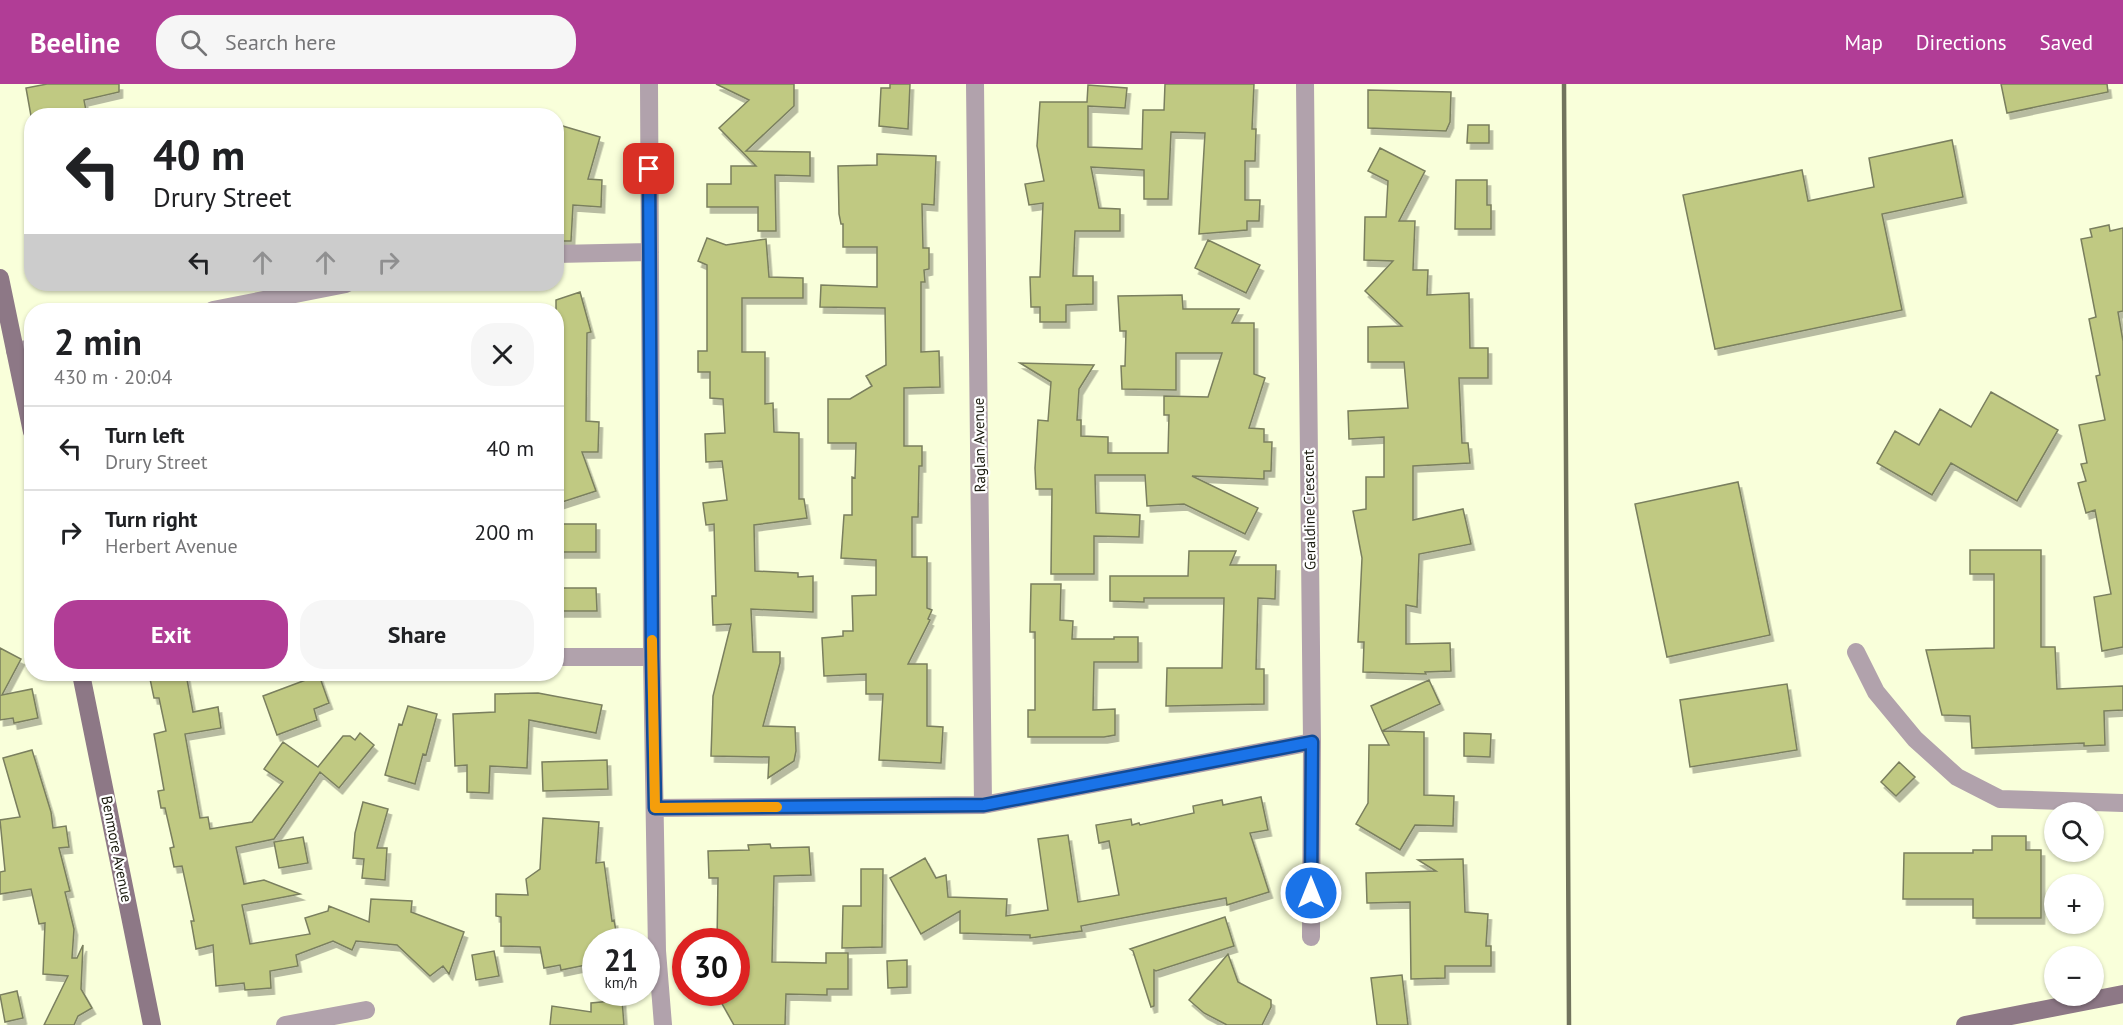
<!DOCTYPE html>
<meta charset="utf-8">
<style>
body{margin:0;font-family:"PT Sans",sans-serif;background:#f6f6f6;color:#202124;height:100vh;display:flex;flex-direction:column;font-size:22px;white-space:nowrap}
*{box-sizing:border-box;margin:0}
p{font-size:20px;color:#757577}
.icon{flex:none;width:33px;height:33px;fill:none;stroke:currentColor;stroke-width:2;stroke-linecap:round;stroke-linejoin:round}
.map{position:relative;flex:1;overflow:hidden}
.details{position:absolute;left:24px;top:219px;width:540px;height:378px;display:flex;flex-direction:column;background:#fff;border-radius:24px;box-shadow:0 2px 4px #0004}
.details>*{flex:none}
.guide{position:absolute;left:24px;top:24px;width:540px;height:183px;border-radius:24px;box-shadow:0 2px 4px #0004;background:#fff;color:#202124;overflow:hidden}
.buttons{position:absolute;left:2044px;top:718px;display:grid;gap:12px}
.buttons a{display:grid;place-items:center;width:60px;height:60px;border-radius:50%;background:#fff;box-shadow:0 2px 4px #0004;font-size:30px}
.speed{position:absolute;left:582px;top:844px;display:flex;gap:12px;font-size:30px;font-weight:700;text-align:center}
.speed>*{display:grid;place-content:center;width:78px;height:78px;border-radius:50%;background:#fff;box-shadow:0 2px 4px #0004;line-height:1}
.speed small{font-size:15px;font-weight:400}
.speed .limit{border:9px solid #d22;background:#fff;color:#111}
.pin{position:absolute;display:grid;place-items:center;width:51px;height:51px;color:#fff;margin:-26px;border-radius:12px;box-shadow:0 3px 9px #0006}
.me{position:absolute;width:66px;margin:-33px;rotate:0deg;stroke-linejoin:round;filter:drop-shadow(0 0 4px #0008)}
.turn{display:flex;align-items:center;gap:21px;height:126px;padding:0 30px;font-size:27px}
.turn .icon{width:78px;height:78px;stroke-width:2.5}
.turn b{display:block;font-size:42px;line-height:51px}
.lanes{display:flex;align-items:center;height:57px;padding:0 30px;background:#0003;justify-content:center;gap:30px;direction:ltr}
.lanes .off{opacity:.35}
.round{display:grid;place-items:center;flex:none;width:63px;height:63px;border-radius:24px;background:#f6f6f6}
.head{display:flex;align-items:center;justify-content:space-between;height:102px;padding:0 30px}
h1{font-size:36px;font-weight:700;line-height:45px}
.button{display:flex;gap:12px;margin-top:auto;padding:12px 30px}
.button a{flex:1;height:69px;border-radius:24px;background:#b13d96;color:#fff;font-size:24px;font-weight:700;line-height:69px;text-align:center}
.button a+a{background:#f6f6f6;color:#202124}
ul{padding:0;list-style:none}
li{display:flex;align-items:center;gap:18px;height:84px;padding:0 30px;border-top:2px solid #e0e0e0}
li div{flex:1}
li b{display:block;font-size:22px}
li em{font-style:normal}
header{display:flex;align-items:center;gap:36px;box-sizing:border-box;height:84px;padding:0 30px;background:#b13d96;color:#fff}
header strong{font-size:28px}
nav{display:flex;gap:33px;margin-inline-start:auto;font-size:21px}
.search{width:420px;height:54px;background:#f6f6f6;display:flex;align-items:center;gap:15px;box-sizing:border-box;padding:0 21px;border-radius:24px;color:#757577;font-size:22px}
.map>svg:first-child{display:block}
.building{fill:#c0c982;stroke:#7a7f5e;stroke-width:1.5;filter:url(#shadow)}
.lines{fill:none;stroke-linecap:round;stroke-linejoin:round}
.street{stroke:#b1a2ac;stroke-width:18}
.secondary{stroke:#8d7886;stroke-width:18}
.rail{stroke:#71735d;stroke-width:4.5}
.route-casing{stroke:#114b97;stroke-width:15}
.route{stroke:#1a73e8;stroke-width:10}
.slow{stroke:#f59e0b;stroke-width:10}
.labels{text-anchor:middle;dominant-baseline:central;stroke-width:4.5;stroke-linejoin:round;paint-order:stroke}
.street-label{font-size:15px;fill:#18190c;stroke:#fff}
</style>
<header>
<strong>Beeline</strong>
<div class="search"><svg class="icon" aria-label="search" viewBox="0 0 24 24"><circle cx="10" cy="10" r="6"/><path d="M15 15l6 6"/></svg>Search here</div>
<nav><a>Map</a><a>Directions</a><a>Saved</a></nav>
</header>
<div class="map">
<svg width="2123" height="941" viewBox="0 0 2123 941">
<defs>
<filter id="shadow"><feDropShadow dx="3.5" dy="6" stdDeviation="0" flood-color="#0004"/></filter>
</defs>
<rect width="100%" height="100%" fill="#f9ffda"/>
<path class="building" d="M47,0h72v8l-35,8 3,16h-56l-5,-28z
M716,0h78v22l-48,45 64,1v24l-35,-1 1,56h-18v-24h-51v-23h24v-18h25l-37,-38 30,-28z
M890,0h20l-2,45 -29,-3 2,-38h9z
M1165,0h89l-2,45h4l-1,32h-10v39h15l-1,21h-12v9l-48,4 6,-101 -34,-1 -3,67h-24v-29l-53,-3 8,41 21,1v22h-45l-2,45h20v28l-27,1v17h-26v-15h-9l-1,-30h10l3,-74 -14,2 -4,-21 19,-3 -7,-35 3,-44h47l1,-17 39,3 -2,20 -37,-2v41l54,2 1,-39h21z
M2001,0h106l1,8 -101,21z
M1368,6l83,2 -1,30 -4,9 -78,-3z
M556,40l44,13 -12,42 14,1 -1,27 -28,-2 -2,36h-15z
M1468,41h21v18h-22z
M1952,56l11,57 -81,17 20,96 -187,39 -32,-154 119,-25 6,31 66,-14 -5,-29z
M1380,64l45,23 -26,50h16l-2,49h15l-1,25 42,-2 1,55h18v30h-29l3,65h6l2,20 -57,3v54l50,-11 8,35 -52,10 -2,53 -11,-2v39l44,-1 1,28 -26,1 1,2 -63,-2 1,-30h-6l4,-84 -9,-47 13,-2v-32h18v-40l-35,2 -1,-28 60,-3 -4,-46h-36v-35l34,-1 -37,-35 28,-30 -29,-1 1,-43h21l2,-36 -20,-10z
M877,70l59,2 -2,49 -12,-1 1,44h6v21l-5,1 1,12h-4v70l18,-1 1,36 -36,1v58h18v20h-3l-1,51h-6v40h15v51l5,2 -4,9 2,1 -22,44h19v62l16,1 -2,36 -62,-3 4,-66h-17v-20l-42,2 -2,-38 21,-2v-5h10l-1,-35 24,-1v-35l-35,-2 3,-43h8v-38l3,1 1,-35h-28v-44h22l22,-13 -6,-10 20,-11 -1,-57 -65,-1 1,-22 56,2v-40h-34v-23h-2l-2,-10 -1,-48 39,-1z
M1456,96h31v25h4v24h-36z
M2109,141l1,6 13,-3v83l-5,1 5,29v306l-21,4 -8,-54 17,-3 -16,-84 -9,3 -8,-30 8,-2 -5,-17 6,-1 -8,-38 26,-5 -9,-44 4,-1 -11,-56 7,-2 -15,-78 11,-2 -2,-8z
M707,154l19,7 40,-6 3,38 34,1v20h-61v54h23v52l8,-1 1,29 25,1v66h5l3,19 -53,7 1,46 43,2v4l15,-1v36l-62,-3 2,43h27v11l-17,63 32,1 1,24 -2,10 -26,17 1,-21 -58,-1 2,-60 18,-72 -18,1 -1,-29h4l-2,-72 -8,1 -3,-22 24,-3 -5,-39 -16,1 -1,-28 20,-1 -2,-34 -13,-1v-26h-12v-21h9v-86l-9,-4z
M1208,156l52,25 -14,28 -51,-25z
M580,208l11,40 -4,1 -1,88 13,1 -1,30h-16l14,39 -40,13v-204z
M1182,211l1,14h56l-7,14h22v51l11,4 -16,50 15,1v13h8l-1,29h-7v8l-72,-3 66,32 -13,26 -61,-30 -37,2 -2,-31h-50l1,38 44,2 -1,22 -45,-1v38h-43l1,-85h-16l-1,-21 3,-48 10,1 3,-39 -31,-19 74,2 -15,24 -2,31h4v16l27,1v16h60l1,-38h-5v-19l44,1 14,-44h-46v37l-54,-1 -1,-23h4l1,-35h-6l-2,-35z
M1991,308l67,38 -41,71 -66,-38 -19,32 -55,-32 18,-32 24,14 21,-36 31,18z
M1738,398l32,153 -103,22 -32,-153z
M556,440h40v28h-40z
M1970,466h71v97h14l2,42 66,-3v24l-19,1 1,34 -21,1v-3l-112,5 -2,-32 -28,-1 -16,-65 68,-2v-74h-24z
M1189,467h47l-6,14h46l-1,34 -17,-1 -2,71h8v35l-98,2 1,-38h55l2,-70h-80v4l-34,-1v-25h78z
M1031,500h30l-1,36 13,1 -1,18h42v-2h24v25h-44l-1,48 22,-1v26l-11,2h-76v-27h7v-78h-5z
M556,504h40l1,23h-41z
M0,564l21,11 -19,36 30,-6 6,29 -24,5 -1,-5 -13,2z
M149,590h37l7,38 25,-5 3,21 -36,6 15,84 8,-1 2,12 42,-7 31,-40 -19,-13 19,-27 35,25 25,-31h7l5,4 5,-7 14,12 -35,43 -19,-16 -46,67 -38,8 8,37 20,-4 36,14 -58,11 8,39 60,-10 -5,-16 23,-7 1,-5 40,16 2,-23 41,2 -1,11 53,20 -15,42 -6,-8 -13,10 -33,-31 -41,-4 -4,9 -19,-9 -37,14 2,11 -28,5 1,17 -26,2 -1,-7 -28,3 -3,-41 -17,4 -5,-28h3l-12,-55 -8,1 -4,-19 4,-1 -9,-39h-4l-3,-17 6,-1 -10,-56 12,-3 -7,-33h-5z
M319,591l10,28 -15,6 3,11 -40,15 -14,-39z
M1429,596l11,24 -58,27 -11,-25z
M1787,600l10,66 -107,17 -10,-67z
M538,609l64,12 -6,28 -67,-13 -2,48 -37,-2 -1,27 -22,-1v-27l-12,1 -2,-52 42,-2v-18z
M408,622l29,8 -11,41 -3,-1 -8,30 -30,-9 14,-51 3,1z
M1382,647l42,1v63l30,1 -1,30 -38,-1 -15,25 -44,-26 12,-21 1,-58h20z
M1464,649l27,1 -1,23 -26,-1z
M32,666l19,62 2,16 13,-2 3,21 -10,1 11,43 -5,1 9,37 -2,29h5l6,-13 -2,44 11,19 -14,8 -4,9h-30l24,-49 -25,-2 2,-51 -6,1 -8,-35 -31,5v-22l5,-1 -5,-51 20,-3 -17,-59z
M607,676l1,29 -65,2 -1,-29z
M1899,678l16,15 -19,19 -15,-14z
M1261,713l7,33 -18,3 19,59 -42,13 -1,-7 -145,28 1,5 -52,7v-3l-70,-2v-22l-39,23 -31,-56 35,-20 11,20 10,-3 2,22 59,2 -1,17 42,-6 -10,-71 30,-4 10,67 41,-7 -10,-54 -10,2 -3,-18 35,-6 1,6 7,-2 1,2 54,-12 -1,-7 29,-6 1,5z
M363,718l25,7 -11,39h10l-2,32 -23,-2 2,-19 -11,-1 2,-25z
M543,734l56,4 -3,41 8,-1 8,59 2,-1 4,22h-22v21l-35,7 -1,-5 -16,3 -4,-21 -39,-1v-29l-5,-1v-22l32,1 -2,-16 14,-10z
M1992,752h34v14h15v68h-68v-19h-70l1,-46h69v-3h19z
M303,753l5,26 -29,5 -5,-26z
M770,760l1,4 38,-1 2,28 -37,1 -2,86 54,1v-10h22v36h-21v6l-41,-1 -1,31h-51l-18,-32h20v-51h-19l1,-64h-9l-1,-27 41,-1 -1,-5z
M1463,775l2,53 23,2 -2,32h5v20h-46v12l-34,1 -1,-77 -43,1 -1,-30 70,-2 -18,-11z
M861,785h22l-1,78 -40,1 1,-42h18z
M1225,833l9,29 -78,25 -2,-1v36l-3,1 -18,-56 -3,-2z
M494,867l5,25 -23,4 -4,-25z
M1228,870l10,28 33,18v7l-9,18h-35l-23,-12 -15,-13z
M907,876v27l-19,1 -1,-27z
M1402,891l6,50h-31l-6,-47z
M17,907l6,27 -18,4 -5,-27z
M622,916l2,25h-74l2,-19 39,6v-9z"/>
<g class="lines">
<path class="street" d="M649,0l3,573 5,294 6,74
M975,0l8,721
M1305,0l7,658 -1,195
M556,170l94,-2
M213,226l133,-26
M15,267l17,-3
M1856,568l20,40 39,47 42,38 43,22 123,4
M556,573h96
M655,724l328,-3 329,-63
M285,941l81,-15"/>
<path class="secondary" d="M0,194l32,154
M81,590l71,351
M1965,941l158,-31"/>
<path class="rail" d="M1564,0l5,941"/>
</g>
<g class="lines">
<defs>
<path id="route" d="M649,85l3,488 3,151 329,-3 328,-63 -1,151"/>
</defs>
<use href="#route" class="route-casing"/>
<use href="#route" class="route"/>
<path class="slow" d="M652,556l3,168 122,-1"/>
</g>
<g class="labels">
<g class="street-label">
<text transform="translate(979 361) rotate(-91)">Raglan Avenue</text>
<text transform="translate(1309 426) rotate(-91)">Geraldine Crescent</text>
<text transform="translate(117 765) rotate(79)">Benmore Avenue</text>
</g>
</g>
</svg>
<div class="buttons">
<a><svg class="icon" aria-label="search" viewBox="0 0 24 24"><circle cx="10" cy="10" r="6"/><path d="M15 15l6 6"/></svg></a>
<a>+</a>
<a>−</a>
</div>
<div class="speed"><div>21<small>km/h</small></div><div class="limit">30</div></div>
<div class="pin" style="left:649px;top:85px;background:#d93025"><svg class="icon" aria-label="arrive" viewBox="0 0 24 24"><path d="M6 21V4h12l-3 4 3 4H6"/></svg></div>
<svg class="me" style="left:1311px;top:809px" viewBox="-20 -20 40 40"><circle r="17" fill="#1a73e8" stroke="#fff" stroke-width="3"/><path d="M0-11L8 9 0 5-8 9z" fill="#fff"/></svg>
<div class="guide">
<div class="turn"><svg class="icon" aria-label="left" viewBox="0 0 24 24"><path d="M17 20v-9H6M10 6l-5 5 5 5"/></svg><div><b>40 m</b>Drury Street</div></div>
<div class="lanes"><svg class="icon" aria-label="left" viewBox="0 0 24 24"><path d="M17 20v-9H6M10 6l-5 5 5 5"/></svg><svg class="icon off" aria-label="ahead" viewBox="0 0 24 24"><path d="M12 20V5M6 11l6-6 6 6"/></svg><svg class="icon off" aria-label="ahead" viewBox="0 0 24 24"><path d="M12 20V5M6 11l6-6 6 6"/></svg><svg class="icon off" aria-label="right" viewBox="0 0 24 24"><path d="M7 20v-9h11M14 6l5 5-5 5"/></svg></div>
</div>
<section class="details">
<div class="head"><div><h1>2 min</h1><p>430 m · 20:04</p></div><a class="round"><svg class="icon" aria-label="close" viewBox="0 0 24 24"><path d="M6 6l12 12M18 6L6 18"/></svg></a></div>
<ul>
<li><svg class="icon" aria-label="left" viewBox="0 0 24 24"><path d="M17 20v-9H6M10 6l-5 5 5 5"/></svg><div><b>Turn left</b><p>Drury Street</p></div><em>40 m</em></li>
<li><svg class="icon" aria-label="right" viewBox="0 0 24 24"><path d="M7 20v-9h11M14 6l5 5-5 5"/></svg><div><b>Turn right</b><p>Herbert Avenue</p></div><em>200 m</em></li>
</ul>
<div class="button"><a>Exit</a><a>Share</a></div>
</section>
</div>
